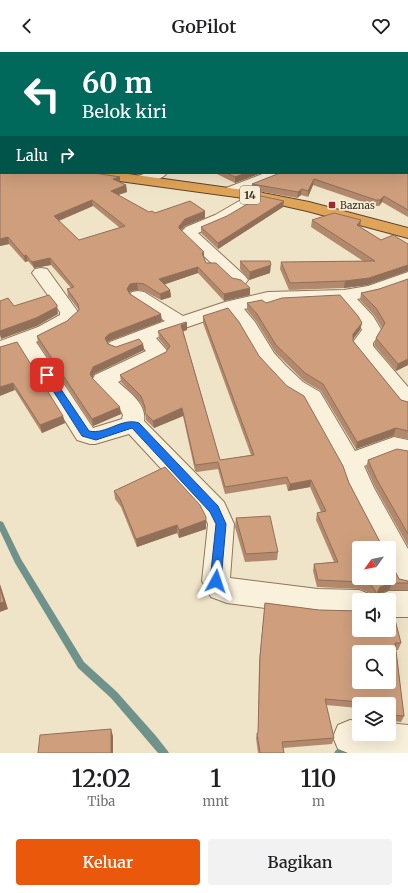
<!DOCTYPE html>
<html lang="id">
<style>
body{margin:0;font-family:Merriweather,serif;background:#f2f2f2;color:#202124;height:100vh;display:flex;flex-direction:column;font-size:15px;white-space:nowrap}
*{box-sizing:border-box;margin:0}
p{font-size:13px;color:#757577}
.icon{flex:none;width:22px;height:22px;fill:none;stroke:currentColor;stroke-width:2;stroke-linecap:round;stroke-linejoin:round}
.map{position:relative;height:701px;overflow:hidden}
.drawer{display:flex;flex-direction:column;background:#fff;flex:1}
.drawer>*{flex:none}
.hud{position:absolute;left:0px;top:0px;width:408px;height:122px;box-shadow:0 4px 16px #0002;background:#00695c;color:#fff;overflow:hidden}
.needle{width:26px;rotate:237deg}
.fabs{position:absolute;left:352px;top:489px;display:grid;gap:8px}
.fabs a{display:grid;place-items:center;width:44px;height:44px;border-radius:4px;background:#fff;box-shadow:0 4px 16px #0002;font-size:20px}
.pin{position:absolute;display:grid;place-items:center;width:34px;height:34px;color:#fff;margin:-17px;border-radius:8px;box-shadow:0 2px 6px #0006}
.me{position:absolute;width:44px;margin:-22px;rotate:5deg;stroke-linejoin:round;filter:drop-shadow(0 0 3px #0008)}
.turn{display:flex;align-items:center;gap:14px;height:84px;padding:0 16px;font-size:18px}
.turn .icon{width:52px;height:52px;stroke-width:2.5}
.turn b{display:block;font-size:28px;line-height:34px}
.then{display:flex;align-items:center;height:38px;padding:0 16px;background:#0003;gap:8px;font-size:15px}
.eta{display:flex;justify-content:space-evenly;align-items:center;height:68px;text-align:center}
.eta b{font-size:24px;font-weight:600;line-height:28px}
.button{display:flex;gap:8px;margin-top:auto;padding:8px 16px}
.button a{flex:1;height:46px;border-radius:4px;background:#ea580c;color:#fff;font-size:16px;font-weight:600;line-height:46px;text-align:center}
.button a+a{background:#f2f2f2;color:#202124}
header{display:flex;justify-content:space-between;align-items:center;height:52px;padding:0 16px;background:#fff;font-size:18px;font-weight:600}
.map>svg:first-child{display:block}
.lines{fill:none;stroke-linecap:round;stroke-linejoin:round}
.stream{fill:#6f938a;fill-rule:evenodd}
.minor-casing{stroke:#8d765c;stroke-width:2}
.highway-casing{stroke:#5b4430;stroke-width:2}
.minor{fill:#faf1dc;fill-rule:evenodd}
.highway{fill:#e0a458;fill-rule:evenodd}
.wall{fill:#b2896c;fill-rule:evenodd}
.shaded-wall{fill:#916f58}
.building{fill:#cf9f7d;stroke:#916f58;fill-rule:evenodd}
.route{fill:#1a73e8;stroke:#114b97}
.poi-dot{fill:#9e2a2b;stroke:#f7eed8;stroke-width:1.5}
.labels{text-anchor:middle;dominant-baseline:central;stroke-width:3.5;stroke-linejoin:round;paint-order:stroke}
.far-poi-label{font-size:10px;fill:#3d2e20;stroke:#f7eed8;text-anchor:start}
.shield{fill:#f7eed8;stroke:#756857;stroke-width:1}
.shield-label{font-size:11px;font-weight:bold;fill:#3d2e20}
</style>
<header><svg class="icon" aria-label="back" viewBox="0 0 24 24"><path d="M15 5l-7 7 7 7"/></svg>GoPilot<svg class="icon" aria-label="heart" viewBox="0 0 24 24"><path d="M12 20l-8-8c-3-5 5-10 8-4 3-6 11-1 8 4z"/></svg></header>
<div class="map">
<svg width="408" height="701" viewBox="0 0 408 701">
<rect width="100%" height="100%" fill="#f0e4c8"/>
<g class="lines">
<path class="stream" d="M0,469l3,1 18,37 63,103 33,30 39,44 11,14 2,3h-11l-47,-55 -33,-30 -63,-105 -15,-32z
M345,694l18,4 2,3h-31l2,-3z"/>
<defs>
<path id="minor" d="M11,0h10v1h-10z
M327,0h11l1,1h-11z
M147,121h20c-5,7 -21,11 -29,9l-2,-3 2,-3z
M265,121h20l-2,3 -47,18 -5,1 -5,-1 -2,-3 2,-3z
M258,140l5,1 2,3 -2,3 -37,22 -28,12 47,43 3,4 -3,4 -6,1 -6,-1 -53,-51 6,-6 29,-12 38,-22z
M41,216l6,1 31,43 1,5 -11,9 -32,16 57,86 29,-9 1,-4 -2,-4 -26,-26 -3,-5 3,-5 51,-24 -6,-7 -23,8 -7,-2 -3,-4 3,-4 55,-21 -33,-21 -3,-4 3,-4 6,-1 6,1 39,24 42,-14 43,-10 76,-2 24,-4 40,-14v12l-31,11 -20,4 16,17 9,15 -9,12v3l35,41v22l-8,-3 -47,-59v-5l9,-12 -4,-8 -19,-21 -71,3 -24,5 11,13 19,31 12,13 17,16 17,10 35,59 39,-14 14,3v18l-13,-3 -31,11 10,22 34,61v39l-10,-3 -9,-18v-19h-10l-30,-58 -6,-17 -39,-71 -17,-10 -15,-16 -12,-14 -20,-34 -12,-15 -72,25 13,15 -3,5 -48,24c11,10 29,22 26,39l80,81 10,22 -4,54 88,11 41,1 10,4 3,6h-13v16l-41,-1 -91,-12 -16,-6 -9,-16 6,-57 -4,-9 -75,-81 -34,10h-5l-13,-4 -57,-92 -20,6v-13l38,-14 22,-12v-3l-28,-39 3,-4z
M389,539h19v26h-19v-17h-13l3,-5z
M350,668l9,1v13h30v-11l19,2v28h-60l-10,-4 -5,-12 5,-12z"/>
<path id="highway" d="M83,121h38l137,19 51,10 99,26v10l-101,-27 -49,-11 -168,-23 -5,-1z"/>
</defs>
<use href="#minor" class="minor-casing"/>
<use href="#highway" class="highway-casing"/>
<use href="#minor" class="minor"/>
<use href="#highway" class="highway"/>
</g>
<path class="wall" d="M279,0h36l-5,1h-29z
M356,0h52v70h-1v-69h-50z
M0,112l120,13v5l6,3 1,7 -9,3 31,17 56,6 -20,8 -4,4 23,28 2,5 26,15 18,10v7l-26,6 -26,-28 -33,11 5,6 1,7 -10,3 -17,-9 -6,-1 -7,1 -2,2 1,1 32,27 -53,20 -2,2 1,1 8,3 27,-3 1,6 -50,24 -2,4 29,36 -28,12 -55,-83 -1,-7 30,-15 12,-11 -11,-14 -1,-7 4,-1 -20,-23 -17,3 -6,-7 -3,1 -16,-18 -9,2zM93,154l27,22 -41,12 -20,-19z
M408,113v52l-26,-15 -3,4h-5l-61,-21 -5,12 -7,-2 -4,3 -45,-8v-6z
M215,121h46l-26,10z
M284,149l-1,6 -65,42 -17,-16v-6z
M312,168l48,7 21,13 -13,45 -24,3 -55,2 -9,-21 1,-7 82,-1 -52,-34z
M240,209l30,12 -21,7 -9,-11z
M379,237l29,76 -12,6 -22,-26 2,-7 6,-10 -8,-13 -14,-15 1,-7z
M247,251h19l96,20 -2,7 -7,9v2l48,59 7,2v37l-15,-3 -37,13 -35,-58 -17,-10 -29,-29 -19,-31 -9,-11z
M203,264l56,40 90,127 50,96 9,2v9h-19l-10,4 10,6h-28l2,-5h8l-1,-2 -10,-4 -43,-2 -4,-16 1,-7 20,-2 -18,-42 1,-7 4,-1 -11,-25 -22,4 -2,-7 -61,10 -7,-25 -21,3 -2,-1 -12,-55 -29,12 -8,-8 -1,-8 -4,-9 -20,-21 -1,-7 46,-23 2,-2 -9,-11 -1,-8 29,-1 -4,1 37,129 31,-5 -48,-132z
M0,295l63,69 2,7 -23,10 -27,-43z
M408,399v95l-33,-59 -9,-20 2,-7z
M114,439l92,34v4l-27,9 -2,-5 -40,14 -16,-40 -6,-8z
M236,466l42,34 -1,8 -32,2 -10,-35z
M265,551l54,7 40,1 31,-1 11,33 -3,7h-2l8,66 -3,6 -12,-1v-17h-30v14h-1v-10l-32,-3 8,33 -2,6 -49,4 1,5h-26l-2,-15 1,-5h1l1,-70z"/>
<path class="shaded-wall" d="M290,0h25l-5,1h-20z
M246,121h15l-26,10v-6z
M120,125v6l-7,-4z
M314,127l-1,6 -5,12v-6z
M126,133l1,7 -15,5 -1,-6z
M302,137l-1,6 -4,3 1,-6z
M384,144l-2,6 -3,4 1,-6z
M92,148l1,6 -38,16 -1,-6z
M284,149l-1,6 -65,42v-6z
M205,159v7l-20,8 -6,6v-6l6,-7z
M361,168l-1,7 -3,-2z
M8,185l1,7 -9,2v-7z
M204,200v6l-2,-5z
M26,203l2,6 -3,1 -1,-6z
M50,206l1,7 -17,3 -2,-6z
M271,213l-1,8 -21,7 1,-8z
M408,213v6l-40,14 -24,3 1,-7z
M198,215v6l-38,13 -1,-7z
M137,231l1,7 -7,1 -3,5 -1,-7 3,-5z
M250,236v7l-26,6v-7z
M170,238l1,7 -10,3 -1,-6z
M57,253l1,9 -21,12 -36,13 -1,-4v-4z
M161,262l1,7 -53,20 -3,4 -1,-7 4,-4z
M187,271v7l-6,2v-7z
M362,271l-2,7 -8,11 1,-7z
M143,292l1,6 -50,24 -3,7 -1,-7 3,-7z
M408,307v6l-12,6 2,-7z
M13,331l2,7 -15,6v-9z
M120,355l1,7 -28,12 -1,-7z
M182,356l1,8 -29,12 -1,-7z
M63,364l2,7 -23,10 -2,-8z
M396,376l-3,8 -37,13 1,-7z
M311,428l-1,7 -22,4 2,-7z
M206,465v12l-27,9v-8z
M177,473v8l-40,14 -1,-8z
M392,531l-3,7 -11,4 -1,-1 3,-6z
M0,532l8,25 -8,3z
M111,677l2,7v17h-2z"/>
<path class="building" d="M99,0h67v1h-65z
M360,0h48v41l-1,1v-41h-46z
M407,44l1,5v15l-1,1z
M1,62v45v-5h-1v-30z
M407,74h1v30h-1z
M1,111v10h93l26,4 -7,2 13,6 -15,6 38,21 3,-1 3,2 35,-12 15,10 -20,8 -6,7v2l25,24 -2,1 4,10h10l16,15 9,2 9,8 -26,6 -26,-27 -39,12 11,11 -10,4 -16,-10 -7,-1 -7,1 -3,5 3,5 31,20 -52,20 -4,4 3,6 8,3 23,-8 4,5 -50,23 -3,7 3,5 27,28 -28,12 -55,-83 30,-15 12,-11 -1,-6 -11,-15 7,-2 -24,-29 -18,4 -6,-7 -2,1 -16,-19 -8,2v-75zM92,148l33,26 -46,14 -25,-24z
M407,112l1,1v45l-24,-14 -4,4h-4l-62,-21 -6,12 -6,-2 -4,3 -46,-8 28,-11h127z
M227,121h19l-11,4z
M261,144l23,5 -66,42 -17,-16 26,-11z
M334,161l27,7 -4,5 24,15 12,-5 15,9v21l-39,13 -24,3 -55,2 -9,-21 94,-1 -63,-41z
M240,209h30l1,4 -21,7z
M408,227v80l-10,5 -22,-26 9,-15 -9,-15 -15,-15 18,-4z
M49,243l8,10v2l-21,11 -36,13v-30l8,-3 6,8z
M340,243l18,21 4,7 -9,11v7l48,59 7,2v29l-12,-3 -39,14 -34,-58 -18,-11 -29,-28 -19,-31 -10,-11 15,-3 4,3 16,-5z
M228,256l11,14 20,34 28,30 17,10 39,70 6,17 31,59h10v19l9,18 9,2v2h-16l-12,4 -3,6 11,2 1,5h-26v-5h11l2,-3 -4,-6 -10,-4 -44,-2 -4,-16 24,-2 -21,-49 9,-2 -15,-31 -21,4 -3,-7 -62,10 -7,-25 -22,3 -1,-1 -13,-56 -29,13 -8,-8v-6l-4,-11 -21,-21 46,-23 4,-6 -12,-15 28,-9 1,1 -6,2 39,135 34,-5 -51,-139zM359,496h30v30h-30z
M17,290l46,74 -23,9 -27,-42 -13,4v-40z
M397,397l11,2v83l-31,-54 -9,-20z
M165,415l35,38 6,12v3l-27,10 -2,-5 -41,14 -16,-40 -6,-8z
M270,464l8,36 -32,2 -10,-36z
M0,535l4,15 -4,1z
M389,550l1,8 3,2 8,31h-6l9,73 -15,-1v-11h-29v-2l-35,-3 9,39 -52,4 2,11h-24l-3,-20h1l2,-77 5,-53 54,7 40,1v19h30zM359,600h30v30h-30z
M111,677v24h-73l2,-18z"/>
<path class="route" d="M47,320l3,1 39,58c17,4 33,-14 50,-8l79,83 8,18 -5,57 -1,3 -4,2 -5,-2 -1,-3 6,-57 -6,-12 -78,-84 -36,12 -14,-4 -39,-61z"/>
<rect class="poi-dot" x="328" y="149" width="8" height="8" rx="2"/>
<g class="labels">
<g class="far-poi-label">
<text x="340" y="153">Baznas</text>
</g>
<rect class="shield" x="240" y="134" width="20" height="18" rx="3"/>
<g class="shield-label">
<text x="250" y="143">14</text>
</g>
</g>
</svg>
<div class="fabs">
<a><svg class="needle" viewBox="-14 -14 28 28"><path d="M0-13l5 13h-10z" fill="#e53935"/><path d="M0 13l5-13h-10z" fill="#757577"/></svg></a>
<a><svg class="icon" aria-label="sound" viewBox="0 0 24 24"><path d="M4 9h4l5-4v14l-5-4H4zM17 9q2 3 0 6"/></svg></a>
<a><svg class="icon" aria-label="search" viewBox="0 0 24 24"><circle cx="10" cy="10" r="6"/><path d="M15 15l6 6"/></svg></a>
<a><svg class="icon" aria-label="layers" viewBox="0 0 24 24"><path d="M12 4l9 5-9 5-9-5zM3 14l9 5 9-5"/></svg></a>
</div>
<div class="pin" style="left:47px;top:323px;background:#d93025"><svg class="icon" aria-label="arrive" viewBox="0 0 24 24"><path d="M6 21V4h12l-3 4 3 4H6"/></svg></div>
<svg class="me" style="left:216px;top:529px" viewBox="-20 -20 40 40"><path d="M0-17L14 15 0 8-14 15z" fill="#1a73e8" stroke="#fff" stroke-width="4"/></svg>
<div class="hud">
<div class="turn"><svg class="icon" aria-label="left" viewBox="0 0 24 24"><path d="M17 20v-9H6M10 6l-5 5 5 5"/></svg><div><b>60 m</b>Belok kiri</div></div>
<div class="then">Lalu<svg class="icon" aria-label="right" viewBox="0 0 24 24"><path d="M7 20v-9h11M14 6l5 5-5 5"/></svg></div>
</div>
</div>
<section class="drawer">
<div class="eta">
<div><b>12:02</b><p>Tiba</p></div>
<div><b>1</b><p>mnt</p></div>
<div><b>110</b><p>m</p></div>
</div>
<div class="button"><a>Keluar</a><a>Bagikan</a></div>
</section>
